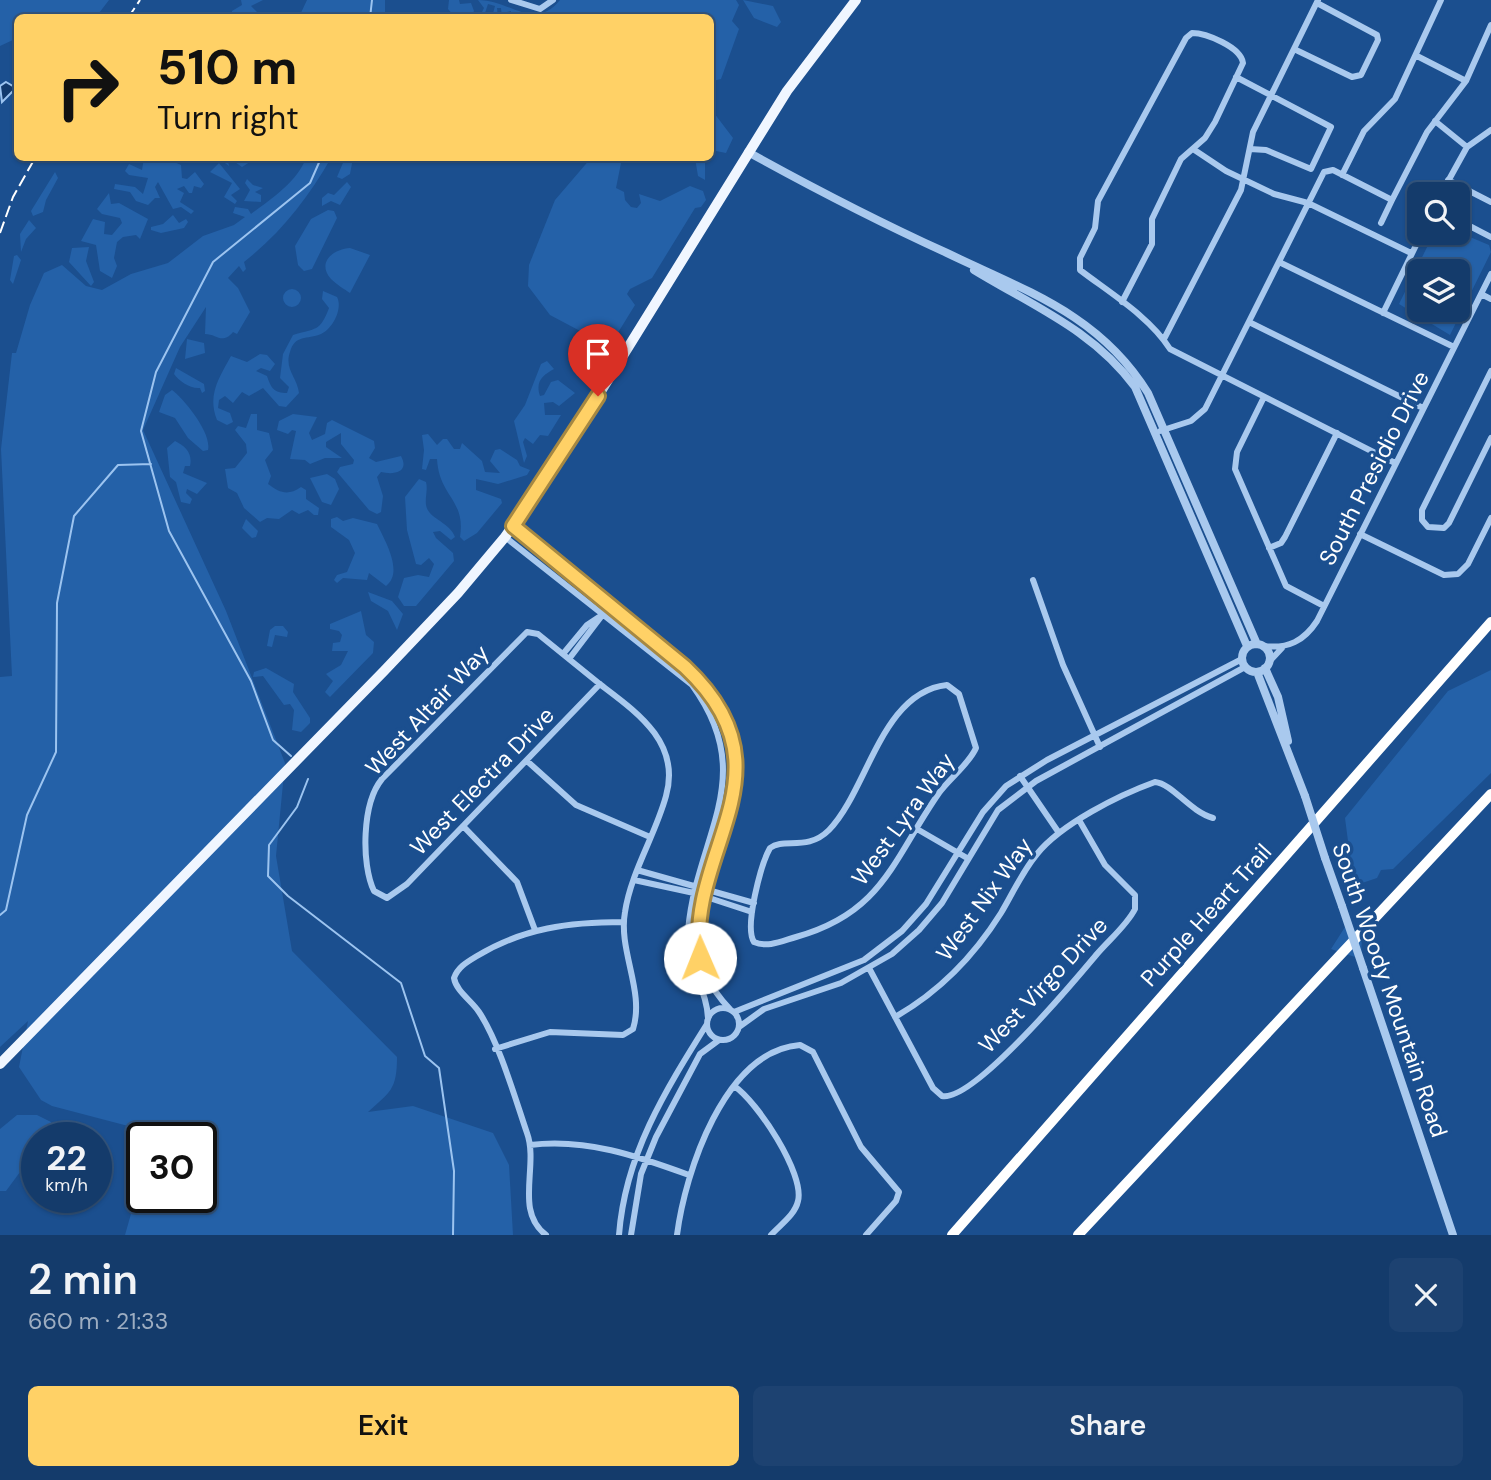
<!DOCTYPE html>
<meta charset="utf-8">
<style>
body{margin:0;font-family:"DM Sans",sans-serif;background:#1d4271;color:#f1f3f6;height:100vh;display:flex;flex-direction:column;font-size:26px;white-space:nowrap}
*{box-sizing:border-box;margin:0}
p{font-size:23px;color:#9dadc1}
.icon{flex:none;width:38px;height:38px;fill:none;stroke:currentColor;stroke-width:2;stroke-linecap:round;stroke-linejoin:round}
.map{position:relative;height:1235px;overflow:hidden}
.panel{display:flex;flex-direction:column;background:#143b6b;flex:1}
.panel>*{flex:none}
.top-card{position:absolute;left:14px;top:14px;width:700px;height:147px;border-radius:10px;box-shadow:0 2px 5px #0004,0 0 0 2px #33557e;background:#ffd166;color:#111;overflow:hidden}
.buttons{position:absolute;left:1407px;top:182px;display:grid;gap:14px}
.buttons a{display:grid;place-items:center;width:63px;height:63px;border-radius:10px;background:#143b6b;box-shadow:0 2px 5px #0004,0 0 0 2px #33557e;font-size:35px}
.speed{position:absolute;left:21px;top:1122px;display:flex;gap:14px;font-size:35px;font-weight:700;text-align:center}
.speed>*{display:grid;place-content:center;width:91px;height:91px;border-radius:50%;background:#143b6b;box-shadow:0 2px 5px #0004,0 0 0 2px #33557e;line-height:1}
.speed small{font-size:18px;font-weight:400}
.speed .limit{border:4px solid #111;border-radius:10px;background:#fff;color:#111}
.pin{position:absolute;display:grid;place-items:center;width:60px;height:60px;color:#fff;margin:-72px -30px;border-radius:50% 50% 50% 0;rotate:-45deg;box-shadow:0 0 7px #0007}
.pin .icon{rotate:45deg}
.me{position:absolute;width:77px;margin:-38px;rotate:359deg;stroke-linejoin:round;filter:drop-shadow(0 0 5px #0008)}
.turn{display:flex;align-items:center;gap:24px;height:147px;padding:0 28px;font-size:32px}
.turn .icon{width:91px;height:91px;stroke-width:2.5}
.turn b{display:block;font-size:49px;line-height:60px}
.round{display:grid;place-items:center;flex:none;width:74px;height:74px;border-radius:10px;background:#1d4271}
.overview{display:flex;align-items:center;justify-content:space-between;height:119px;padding:0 28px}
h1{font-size:42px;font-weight:600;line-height:52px}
.button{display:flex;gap:14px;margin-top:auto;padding:14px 28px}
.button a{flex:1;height:80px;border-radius:10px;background:#ffd166;color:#111;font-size:28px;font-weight:600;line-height:80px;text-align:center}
.button a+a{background:#1d4271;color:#f1f3f6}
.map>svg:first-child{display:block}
.green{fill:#2461a8;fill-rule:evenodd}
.water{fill:#123a6d;stroke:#9cc4f0;stroke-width:2}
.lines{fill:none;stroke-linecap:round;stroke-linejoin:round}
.stream{stroke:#9cc4f0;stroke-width:2}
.minor{stroke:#a9c9ee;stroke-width:6}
.tertiary{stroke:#a9c9ee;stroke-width:8}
.primary{stroke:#f0f6ff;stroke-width:10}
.motorway{stroke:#fff;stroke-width:10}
.rail{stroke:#fff;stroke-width:2;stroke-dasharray:12 5;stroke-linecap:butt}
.tertiary-bridge{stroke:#a9c9ee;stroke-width:8}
.route-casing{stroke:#a68842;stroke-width:18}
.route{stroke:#ffd166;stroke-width:12}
.labels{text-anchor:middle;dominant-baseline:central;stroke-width:7;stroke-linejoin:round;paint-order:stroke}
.street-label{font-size:23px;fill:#fff;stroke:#1b4f8f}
</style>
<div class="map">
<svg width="1491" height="1235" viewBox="0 0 1491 1235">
<rect width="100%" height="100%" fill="#1b4f8f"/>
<path class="green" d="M0,0h109l-13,17 -78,1 -1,30 -2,-9 -15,7z
M241,0h22l-12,6 11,11 -30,-2v-4l10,-6z
M307,0h78v17h-86z
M449,0h10l1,4 11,-1 3,8 -4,6h-15l-7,-8z
M478,0c33,0 56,32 82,0h176l3,5 -7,16 7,8 -18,50 -8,2 2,6 -4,5 -1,-74h-140l-15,-6 -2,4 3,1 -45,1v-7l-4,1v5l-5,1 -1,-10h-4l1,9h-6l3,-11 -7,-2 -4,12 -3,-2 3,-6z
M743,0l30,6 8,16 -4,5 -23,-9z
M711,109l22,29 -7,15 -15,-3z
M144,158h22l15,7 1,13 5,1 8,-7 9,12 -3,4 -7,-2 -2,7h-3l-5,-7 -7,3 7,4 -4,9 14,9 -3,3 -10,-7 -8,2 -15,-27 -3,5 5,11h-5l-7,7 -12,-4 -6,-9 -16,-3 1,-5 20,3 8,7 5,-16 -19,-3 -4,-4 4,-7 13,6z
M218,158h41l-1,3 -5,-1 -11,7 -10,-7 -4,1 1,5z
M306,158h25c-23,40 -50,75 -87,104l2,7 -3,3 -4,-6 -11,12 10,10 12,24 -13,22 -4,-2c-11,13 -16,2 -28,2l1,-27 -26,40 -37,83 83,181 59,152 -9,93 16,95 105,106c0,33 -7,35 -29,55l45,-6 80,27 16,32 4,70h-388l17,-60v22h59v-59l-31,-1 -118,-31 -11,-6 -22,-33 9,-46 -28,26v-370l12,-1 -11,-227 11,-96h4l14,-48 14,-32 18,-8 24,21 16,4 29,-16 37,-11 35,-27 31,-11 11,-8 -12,-4 2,-6 13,2 3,5c20,-15 46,-32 55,-56z
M345,158h8l-3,16 -8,5 -5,-2z
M591,158h31l-6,30 8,4 1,8 6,7 6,1 4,-5 -2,-9 21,7 30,-15 13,5 3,9 -5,7 -6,1 -43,70 -22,11 -3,5 8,11 -24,39 -12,2 -17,-14 -32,-17 -22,-29 1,-21 26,-65z
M695,158h10v22l-7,-4z
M219,163l21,26 -9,6 6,6 -2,3 -11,-7 8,-14 -22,-11z
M55,172l3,6 -12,22 -3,12 -10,4 -2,-5z
M247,179l6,6 10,3 -8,4 6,3v7l-17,-1 6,-11 -5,-7z
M347,182l4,5 -11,18 -9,-4 -9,5v-8l6,-5 6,2z
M109,193l2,11 8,-1 29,16 -8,20 -4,-4 -13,2 -6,5 -3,16 3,8 -5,12 -12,-7 -4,-26 -15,-4 12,-22 12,3 -1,12 8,1 10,-12 -2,-5 -18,-4 -5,-5z
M328,210l6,1 3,7 -25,51 -8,2 -6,-6 -3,-19 16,-27z
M173,215l6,8 7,-4 2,3 -4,6 -23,5 -10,-3v-3l12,-3z
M29,220l7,8 -10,11 -5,13 -1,-18z
M1458,232l31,13 2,7 -41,83 -51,-31 35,-71zM1419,271h39v39h-39z
M89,247l-3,14 8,21 -3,4 -22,-24 3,-14z
M350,248l20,7 -20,38c-6,-4 -14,-9 -19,-14 -15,-17 3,-30 19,-31z
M17,255l4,5 -8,24 -3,-4 4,-24z
M283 298a9 9 0 1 1 18 0a9 9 0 1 1-18 0Z
M323,291l14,6c6,11 -4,32 -16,37 -14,6 -26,0 -31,18 -6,17 7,25 9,41l-13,14 -7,-1 -16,-18 -14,8 -7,-4 -9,11 -8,-7 -6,4 -1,8 12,5 3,9 -6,3 -10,-5c-10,-25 2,-42 14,-64l16,6 13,-8 7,1 8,9 -5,7 -9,-3 -5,3 11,5c4,12 7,17 20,17l2,-6 -9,-9 3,-24 10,-19c23,-7 27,-3 36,-27l-7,-9z
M187,339l17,4 1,10 -20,6z
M547,361l7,8c-11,6 -19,12 -14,27l4,-1 7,-13 7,-2 17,13 -16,13 -6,-4 -9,1 1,12h16l-13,21 -8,-1 -7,9 -8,-6 -2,4 4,14 -3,7 -10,-42 11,-16 16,-41z
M176,368l28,16 1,7 -3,2 -2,-5c-10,1 -21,-7 -26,-14z
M172,390c12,9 40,43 36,60l-5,1 -15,-13 -13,-20 -16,-6 6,-17z
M251,414h6v16l12,3 4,17 -8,10 6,16 -3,8c12,9 20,12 33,3l5,3v9l13,9 -1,7h-4l-6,-5 -9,4 -7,-4 -13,9 -12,-1 -7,4 -16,-14 -7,-15 -9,-5 -3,-19 10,-1 12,-15 -1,-9 -11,-14 3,-4 8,2z
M293,414l24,3 -8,16 3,7 13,-6 2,-11 5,-3 42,21 1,7 -6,10 7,4 25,-6c9,17 -8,19 -20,16l-4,5 6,19 -2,16 -4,2 -8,-4 -32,-38 3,-5 13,-3 1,-4 -13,-16v-11l-15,9v5l16,11h-17l-15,6 -5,-4 -15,-1 6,-28 -4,-1 -4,4 -11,-4 2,-9z
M428,434l9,11 6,-6h4l7,10h6l2,-6 20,18 3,11 15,1 -10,-12 5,-11 5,-1 17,11 3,6 10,4 -3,5 -29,9 -22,-5v11l25,9 1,4 -25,30 -13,8 -4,-4c6,-38 -21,-40 -23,-78h-7l-4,11 -4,-1 2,-19 -2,-15z
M175,441c10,5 18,12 15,25h-5l-2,7 24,10 -10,11 -10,-5 -1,4 6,6 -2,5 -9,-2 -5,-20 -6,-5 -3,-29z
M327,474l8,5 4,10 -8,16 -9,-3 -12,-24z
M419,479l7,3c2,8 -1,15 0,23 2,14 24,17 29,32l-4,3 -11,-9 -7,1 3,6 17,15 1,8 -38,45h-12l-6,-9 6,-19 14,-3 11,2 5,-13 -5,-6 -8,7 -5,-1 -9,-34 -2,-33z
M337,517l6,4 10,-3 24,6c8,17 27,48 9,62l-17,-13 -2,7 -24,-2 -6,5 -3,-3 3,-5 10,-3 8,-19 -6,-13 -18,-13v-8z
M246,519l12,12 -2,6 -4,1 -10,-10z
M368,592l24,9 11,13 -6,16 -9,-19 -17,-10z
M361,611l5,24 8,7 -1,11 -43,44 -5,-5 8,-11 -7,-7 15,-9 7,-14h-16l1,-8 7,-1 2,-7 -3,-4 -9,-2v-5z
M275,626h8l5,6 -1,5 -12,-2 -3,12 -5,-1 3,-16z
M266,668l28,16 -1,8 17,26v5l-9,9 -9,-2 2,-20 -4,-6 -6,1 -21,-29 -10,1 1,-5z
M1491,670v103l-98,96 -12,1 -4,8 -15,5 -10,-11 -7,-54 103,-127z
M1345,927l17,6 -1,26 -30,-10z
M17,1115h20l14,7 -2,15 -12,1v11l-31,42h-6v-62z"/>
<path class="water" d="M6,82l10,6 -14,14 -2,-16z"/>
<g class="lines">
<path class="stream" d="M370,18l2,-18
M291,756l-18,-16 -22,-59 -82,-150 -28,-100 15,-59 57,-110 97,-79 11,-25
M308,779l-11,28 -28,38 -1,31 20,20 113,87 24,73 14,12 15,103 -1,64
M0,915l6,-5 21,-95 29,-63 1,-149 17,-87 44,-51 33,-1"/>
<path class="minor" d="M511,0l29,9 13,-9
M1294,49l58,28 9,-2 17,-35 -1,-5 -60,-32
M1417,56l49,25
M1236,77l95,50 -20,42 -45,-19 -16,-1
M1435,121l32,26
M1193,149l33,22 48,23 34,9 103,50
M1342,175l22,-44 31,-32 46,-99
M1448,180l43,22
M1441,194l26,-47 24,-17
M1392,200l35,-68 39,-51 25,-56
M1458,220l33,17
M1279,262l175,85
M1481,294l10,5
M1122,302l30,-58v-25l29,-60 24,-21 10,-16 28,-59c-2,-16 -37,-30 -51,-30l-6,5 -88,163 -3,27 -15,30v12c30,23 70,47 90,79l225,114
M1383,313l39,-80
M1249,322l174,86
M1164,339l77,-149 12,-58 65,-132
M1491,371l-69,139v10l6,7 16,1 5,-5 42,-85
M1264,397l-27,55 -2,17 51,117 38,20
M1160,431l31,-10 14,-12 119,-237 9,-2 59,30 -11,23
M513,526l172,141c132,125 -56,240 45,342
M1360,534l84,41 14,-1 10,-10 23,-46
M505,537l187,148c68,93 4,150 -4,246 -2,40 19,55 20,88
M1269,548l12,-5 4,-6 52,-104
M1033,580l30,85 37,82
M1264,646c24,3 40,-5 53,-25l174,-347
M563,654l24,-29 12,-8
M569,659l41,-54
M1268,663l14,-15
M947,685l12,9 17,54c-7,16 -26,30 -37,45 -46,66 -56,120 -143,144 -14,4 -28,11 -42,5 -10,-15 7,-78 16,-94 14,-11 37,4 59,-18 39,-40 52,-138 118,-145z
M527,761l49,44 74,32
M1020,776l39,57
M463,826l54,56 18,48
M917,829l50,29
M637,870l117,33
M634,880l60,13 58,19
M869,968l64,120 9,8c31,7 134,-117 155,-142 13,-15 30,-29 38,-45v-14l-30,-30 -26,-45
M707 1024a16 16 0 1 1 32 0a16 16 0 1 1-32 0Z
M734,1012l130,-52 38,-29 24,-27 57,-92 23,-26 41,-26 195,-101
M895,1017c44,-25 79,-61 106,-104 12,-20 21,-41 36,-59 24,-30 82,-59 118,-72 18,2 34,29 58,36
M739,1027l25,-18 77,-26 51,-29 27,-24 23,-27 56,-93 38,-29 209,-114
M495,1049l55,-17 73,3 10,-6c12,-38 -15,-78 -8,-117 6,-40 30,-76 41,-116 15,-53 -28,-83 -65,-111 -21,-17 -42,-34 -63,-51l-11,-2 -145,147c-20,24 -21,85 -8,112l13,7 20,-14 193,-200
M734,1086c23,15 71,88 64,115 -3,14 -18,24 -27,34
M530,1145c56,-7 107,11 159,30
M546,1235c-32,-24 -7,-69 -19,-102 -12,-35 -28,-91 -48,-121 -7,-11 -23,-21 -25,-34 4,-11 13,-16 23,-22 46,-28 93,-34 146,-34
M619,1235c6,-80 46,-144 88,-211
M631,1235l10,-61 15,-37 44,-83 19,-14
M677,1235c8,-62 47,-184 123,-190l13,7 48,95 38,45 -3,9 -30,34"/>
<path class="tertiary" d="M748,152c65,36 131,70 199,101 79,38 152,61 201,140l109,251
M974,270c59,36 119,60 161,117l112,259
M1242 658a14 14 0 1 1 28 0a14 14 0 1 1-28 0Z
M1265,668l13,29 10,44
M1257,672l48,124
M1325,858l17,48
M1363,968l90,267"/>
<path class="primary" d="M0,1064l384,-393 74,-78 47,-56 44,-62 238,-384 69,-91"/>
<path class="motorway" d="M952,1235l539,-613
M1078,1235l413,-441"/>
<path class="rail" d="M128,18l12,-18
M0,233l13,-36 22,-39"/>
<path class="tertiary-bridge" d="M1305,796l20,62
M1342,906l21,62"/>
</g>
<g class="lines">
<defs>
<path id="route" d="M598,396l-85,130 172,141c112,105 1,181 15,291"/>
</defs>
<use href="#route" class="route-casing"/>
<use href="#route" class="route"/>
</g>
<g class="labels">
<g class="street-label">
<text transform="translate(1374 468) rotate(-63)">South Presidio Drive</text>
<text transform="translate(427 710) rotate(-47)">West Altair Way</text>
<text transform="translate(482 781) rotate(-46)">West Electra Drive</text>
<text transform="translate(903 819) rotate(-54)">West Lyra Way</text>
<text transform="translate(984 899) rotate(-54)">West Nix Way</text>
<text transform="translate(1206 915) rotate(-48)">Purple Heart Trail</text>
<text transform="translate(1043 985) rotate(-47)">West Virgo Drive</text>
<text transform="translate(1390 990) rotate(71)">South Woody Mountain Road</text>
</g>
</g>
</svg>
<div class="buttons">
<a><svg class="icon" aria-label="search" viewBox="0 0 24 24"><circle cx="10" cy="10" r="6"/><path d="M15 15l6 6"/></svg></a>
<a><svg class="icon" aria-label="layers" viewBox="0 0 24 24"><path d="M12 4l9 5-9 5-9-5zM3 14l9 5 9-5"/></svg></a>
</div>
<div class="speed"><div>22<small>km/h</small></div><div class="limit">30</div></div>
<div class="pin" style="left:598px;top:396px;background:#d93025"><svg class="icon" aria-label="arrive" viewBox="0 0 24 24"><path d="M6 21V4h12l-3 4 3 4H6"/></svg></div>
<svg class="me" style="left:700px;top:958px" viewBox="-20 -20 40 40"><circle r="19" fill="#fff"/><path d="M0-13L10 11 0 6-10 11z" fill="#ffd166"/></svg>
<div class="top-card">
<div class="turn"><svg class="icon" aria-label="right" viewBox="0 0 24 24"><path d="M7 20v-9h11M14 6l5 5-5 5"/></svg><div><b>510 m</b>Turn right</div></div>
</div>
</div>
<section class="panel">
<div class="overview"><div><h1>2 min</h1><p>660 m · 21:33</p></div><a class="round"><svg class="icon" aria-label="close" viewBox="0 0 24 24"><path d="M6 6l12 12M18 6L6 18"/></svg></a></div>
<div class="button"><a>Exit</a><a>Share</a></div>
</section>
